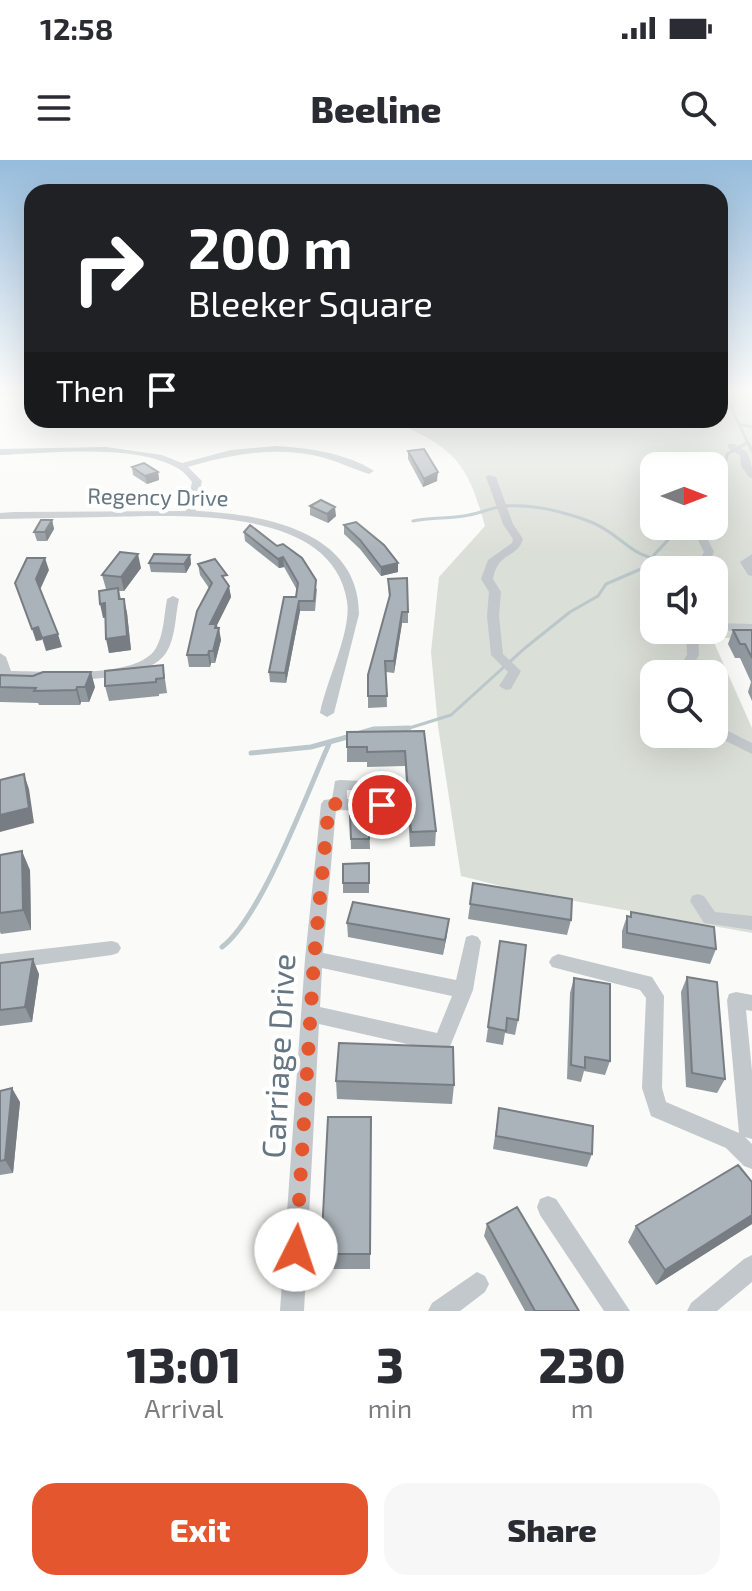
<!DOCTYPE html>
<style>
body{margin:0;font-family:"Exo 2",sans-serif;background:#f7f7f7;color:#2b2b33;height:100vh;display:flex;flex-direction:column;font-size:30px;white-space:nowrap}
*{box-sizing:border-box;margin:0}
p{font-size:26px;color:#7c7c81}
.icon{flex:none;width:44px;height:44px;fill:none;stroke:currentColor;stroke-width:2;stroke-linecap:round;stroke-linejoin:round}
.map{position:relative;height:1151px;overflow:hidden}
.details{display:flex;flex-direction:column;background:#fff;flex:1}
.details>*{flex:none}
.top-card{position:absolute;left:24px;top:24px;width:704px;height:244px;border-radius:24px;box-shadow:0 8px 32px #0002;background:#202124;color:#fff;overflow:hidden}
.needle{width:52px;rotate:90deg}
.controls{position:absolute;left:640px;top:292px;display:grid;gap:16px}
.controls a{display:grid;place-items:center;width:88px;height:88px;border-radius:16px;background:#fff;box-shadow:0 8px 32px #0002;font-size:40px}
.pin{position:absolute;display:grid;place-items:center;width:68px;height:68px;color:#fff;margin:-34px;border:4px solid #fff;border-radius:50%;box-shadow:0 2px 8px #0007}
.me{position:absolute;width:88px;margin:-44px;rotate:4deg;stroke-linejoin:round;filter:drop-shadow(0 0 6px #0008)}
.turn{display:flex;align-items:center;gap:28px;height:168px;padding:0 32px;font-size:36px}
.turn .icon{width:104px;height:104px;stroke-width:2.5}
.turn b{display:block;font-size:56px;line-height:68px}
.then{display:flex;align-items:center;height:76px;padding:0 32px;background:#0003;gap:16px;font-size:30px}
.eta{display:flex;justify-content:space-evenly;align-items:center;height:136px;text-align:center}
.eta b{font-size:48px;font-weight:800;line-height:56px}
.button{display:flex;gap:16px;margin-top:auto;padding:16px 32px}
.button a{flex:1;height:92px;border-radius:24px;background:#e4572e;color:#fff;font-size:32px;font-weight:800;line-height:92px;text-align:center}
.button a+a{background:#f7f7f7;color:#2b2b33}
.status{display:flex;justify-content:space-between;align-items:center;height:56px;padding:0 40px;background:#fff;direction:ltr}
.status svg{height:22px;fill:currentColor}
header{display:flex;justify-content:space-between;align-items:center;height:104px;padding:0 32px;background:#fff;font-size:36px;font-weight:800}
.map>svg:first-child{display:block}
.green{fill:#dadfd7;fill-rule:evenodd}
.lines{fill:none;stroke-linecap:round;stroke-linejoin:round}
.stream-far1{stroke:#bbc7cb;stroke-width:3}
.stream{stroke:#bbc7cb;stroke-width:5}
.minor{fill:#c3c8cc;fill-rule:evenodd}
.wall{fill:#929a9f}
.shaded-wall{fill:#777d82}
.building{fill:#aab3b9;stroke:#777d82;stroke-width:2}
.route{stroke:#e4572e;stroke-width:14;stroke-dasharray:0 25.2}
.labels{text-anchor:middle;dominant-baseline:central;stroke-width:8;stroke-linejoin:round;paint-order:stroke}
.far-street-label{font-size:22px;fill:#657683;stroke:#fff}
.near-street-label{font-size:32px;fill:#657683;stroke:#fff}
</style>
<div class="status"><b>12:58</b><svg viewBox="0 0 49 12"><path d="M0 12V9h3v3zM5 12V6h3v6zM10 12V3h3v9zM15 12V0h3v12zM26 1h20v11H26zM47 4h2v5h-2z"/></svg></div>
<header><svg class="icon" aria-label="menu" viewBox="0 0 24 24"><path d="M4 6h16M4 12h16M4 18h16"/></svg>Beeline<svg class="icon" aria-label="search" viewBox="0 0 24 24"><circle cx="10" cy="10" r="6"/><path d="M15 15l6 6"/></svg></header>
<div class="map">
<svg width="752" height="1151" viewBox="0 0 752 1151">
<rect width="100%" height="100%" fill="#fafaf8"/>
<path class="green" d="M720,230h32v248h-40l40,90v205l-227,-41 -64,-16 -23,-150 -7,-74 8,-75 46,-51c-18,-66 -32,-79 -95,-106h330zM654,306h60v60h-60zM654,410h60v60h-60zM654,514h60v60h-60z"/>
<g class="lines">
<path class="stream-far1" d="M728,230l5,22 19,39
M742,265l10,2
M714,319l1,-6 10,-8 2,-11 20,-11
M413,361c19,-4 38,-2 56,-6 12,-2 24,-8 36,-9 28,-2 60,6 86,16 24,9 38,30 58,35
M371,570h26
M403,570l48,-15 74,-67 45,-36 28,-16 8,-12 35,-15 40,-43"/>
<path class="stream" d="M360,573l14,-4 35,-1
M251,593l60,-6 40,-11
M222,787c39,-29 85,-154 107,-203"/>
<path class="minor" d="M32,230v3l-32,2v-4z
M593,260h8l-2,6h-6z
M728,284h6l13,8 5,16v10l-3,-1 -8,-11 -1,-11 -12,-7z
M276,286c32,2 71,7 98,25l-5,3c-16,-5 -32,-13 -48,-17 -45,-11 -89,-3 -133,10l14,14 -6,30c66,3 163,19 163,103l-25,99 -7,4 -7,-4c6,-32 32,-82 27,-112 -15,-97 -171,-85 -243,-84 -35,1 -69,1 -104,2v-6l14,-1 172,-1 6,-29c-4,-5 -8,-10 -13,-13 -41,-26 -131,-16 -179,-14v-6l106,-2 56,8 20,8 49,-13z
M488,315l8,2 17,47 10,15c-6,20 -25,12 -30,40l8,13 -2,24 4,38 18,17 -10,18 -5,1 -7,-4 9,-14 -17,-17 -4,-39 2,-24 -8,-13 7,-19 24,-17 1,-4 -10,-15 -17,-47z
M691,366h10l13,26 -8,18h-12l10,-18z
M752,394v22l-4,-1 -8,-13z
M173,436l6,3c-4,17 -3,38 -13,54 -23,35 -128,26 -166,26v-26l6,4 5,14c33,0 127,9 145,-23 8,-14 8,-33 11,-49z
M714,463l38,1v8l-41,-2h3z
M686,470h12l1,25 -11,19h-12l11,-19z
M714,564l38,19v11l-40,-20z
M340,620l47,2c4,7 4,20 0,27l-5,2 -46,-1 -13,143 133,27 10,-43 6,-2 6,2 3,5 -8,48 -24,59 -7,3 -123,-28 -15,287h-24l25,-352 16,-155 3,-4 8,-1 3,-18zM347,630l28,1 -1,8h-27zM322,808l130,28 -15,37 -117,-26z
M698,734l6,2 11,16 37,4v14l-48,-7 -14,-22 2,-5z
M112,781l6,2 3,5 -3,5 -6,2 -112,15v-16z
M558,794l94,23 12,19 -2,92 4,14 73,31 -12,-133 2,-6 7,-2 16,3v16l-6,-1 6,61v68l-7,-2 7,7v25l-8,-3 -18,-18 -75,-32 -9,-28 4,-90 -6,-8 -88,-23 -3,-5 3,-5z
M548,1036l8,3 74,112h-26l-64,-96 -3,-8 3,-8z
M752,1095v27l-35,29h-30l4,-8 53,-44z
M477,1112l8,4 4,8 -4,8 -25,19h-32l4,-8z"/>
</g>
<path class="wall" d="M408,291l29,30 -14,6 -15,-28z
M132,307l26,5 1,8 -12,4 -14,-9z
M310,346l26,10 -8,7 -18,-8z
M52,360l2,9 -7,12h-10l-3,-9z
M250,365l67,64 -2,22h-15l-14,72 -16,-1 -1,-10 27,-75 1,-7 -13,-23 -5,1 -34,-27 -1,-9z
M344,365l54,38v9l-17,4 -21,-27 -16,-15z
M190,395l1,9 -5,9 -35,-1 -2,-9z
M198,404l30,20 3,13 -14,28 4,15 -6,23h-4l-1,4h-21l-2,-12 22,-67 -9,-13z
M141,408l-17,23h-5l2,8h3l3,14 4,37 -22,3 -4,-36 -2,1 7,-28 -4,-1 -4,-14z
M388,419l20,33v11h-6l-8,50 -8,-1 1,35 -19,1v-33l21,-77z
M733,470h19v71l-4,-9 3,-10 -11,-24h-5l-7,-14z
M163,505l4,28 -8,1v2l-50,5 -4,-15z
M0,515l95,12 -6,15h-8l-1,3h-41l-1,-2 -38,-1z
M424,571l12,100 -1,15 -25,1 -5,-81 -38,1v-5h-20v-30z
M350,656h19l1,33h-19z
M0,695l30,15 1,60 -30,4 -1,-2z
M369,703v30h-26v-29z
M473,723l98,37 -4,15 -99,-16z
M631,752l85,37 -6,15 -88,-16v-17l5,-15 3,1z
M347,763l100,11 -4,21 -95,-18z
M500,781l18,79 -3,15 -10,-2 -2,12 -17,-3z
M0,803l39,11 -7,48 -32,4z
M687,817l38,102 -8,14 -31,-6 -5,-95z
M574,818l36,83 -5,14 -21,-4 -3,11 -14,-3 3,-86z
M336,921l118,4 -2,19 -115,-5z
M0,931l20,11 -7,71 -13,2z
M499,949l93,45 -5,13 -94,-18z
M371,957l-1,152h-47l-2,-15z
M752,1022v42l-96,61 -28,-43 8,-16z
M487,1064l92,87h-54l-41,-75z"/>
<path class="shaded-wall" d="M158,312l1,8 -12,4 -2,-8z
M438,312l-1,9 -14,6 1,-8z
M335,347l1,9 -8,7 -1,-9z
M52,360l2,9 -7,12 -2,-9z
M138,394l3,14 -17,23 -3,-14z
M190,395l1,9 -5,9 -2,-9z
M283,397l1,10 -5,1 -1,-9z
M45,398l4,12 -10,22 -3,-13z
M398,403v9l-17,4v-9z
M229,426l2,11 -14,28 1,8 1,-5 2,12 -6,23 -5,-39z
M124,439l3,14 4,37 -22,3 -3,-14z
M299,441l1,10 -14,72 -1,-10z
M105,443l4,14 -6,1 -3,-14z
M402,452v11l-8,50v-12z
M38,467l4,13 -6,1 -4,-12z
M58,474l4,13 -16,4 -4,-13z
M209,491l2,12 -1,4 -2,-12z
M91,512l4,15 -6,15 -4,-15z
M77,527l4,15 -1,3 -4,-15z
M24,614l5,15 5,34 -34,9v-17z
M22,691l8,19 1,60 -8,-20z
M449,759l-2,15 -4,21 2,-15z
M33,799l6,15 -7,48 -7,-15z
M12,928l8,14 -7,71 -8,-13z
M752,1055v9l-96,61 9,-15z"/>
<path class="building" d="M424,289l14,23 -14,7 -16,-28z
M144,303l14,9 -13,4 -13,-9z
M321,340l14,7 -8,7 -17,-8z
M41,360h11l-7,12h-11z
M356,362l28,23 14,18 -17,4 -21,-27 -16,-15z
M250,365l27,21 6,-2 19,14 14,22 -2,21h-15l-14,72 -16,-1 15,-75h12l2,-14 -15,-26 -5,2 -34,-27z
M120,392l18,2 -17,23 -19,-2z
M154,394l36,1 -6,9 -35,-1z
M27,398h18l-9,21 22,55 -16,4 -4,-11 -6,2 -17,-46z
M215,399l12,16 -5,1 7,10 -19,38h6l-1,4h4l-6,23h-4l-1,4h-21l10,-44 15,-28 -14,-19z
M407,418l1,34h-6l-8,49h-9l2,35h-19v-21l22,-80 -2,-16z
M118,428l1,11h5l3,37 -21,3 -1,-36 -5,1 -1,-13z
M733,470h19v28l-7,-14h-5z
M163,505l1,13 -8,1v3l-51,4v-15z
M43,512h48l-6,15h-8l-1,3 -42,1 2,-3 -36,-1v-12l33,1z
M424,571l12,100 -25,1 -6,-81 -38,1v-5h-20v-15z
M24,614l5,34 -29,7v-35z
M350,656h19v23h-18z
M22,691l1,59 -23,3v-58z
M369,703v20h-26v-19z
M473,723l99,16 -1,21 -101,-16z
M353,742l96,17 -4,21 -98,-17z
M631,752l83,15 2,22 -89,-16v-17l4,1z
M500,781l26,4 -8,75 -11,-2 -1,13 -18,-4z
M33,799l-8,48 -25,3v-47z
M687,817l30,5 8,97 -33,-6z
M574,818l36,6v77l-25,-4v11l-14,-3z
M339,883l114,4 1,38 -118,-4z
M12,928l-7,72 -5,1v-70z
M499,948l94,18 -1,28 -96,-18z
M328,957h43l-1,137h-49z
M738,1005l14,17v33l-87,55 -29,-44z
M517,1047l62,104h-44l-48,-87z"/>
<linearGradient id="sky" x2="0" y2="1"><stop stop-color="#96bcdc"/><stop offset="0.59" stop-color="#fdfdfc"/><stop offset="1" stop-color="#fdfdfc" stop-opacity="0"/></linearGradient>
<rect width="752" height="391" fill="url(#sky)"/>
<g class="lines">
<path class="route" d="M296,1090l18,-291 15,-155 53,1"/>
</g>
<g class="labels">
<g class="far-street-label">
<text transform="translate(158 336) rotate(1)">Regency Drive</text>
</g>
<g class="near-street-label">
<text transform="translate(277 896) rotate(-87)">Carriage Drive</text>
</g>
</g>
</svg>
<div class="controls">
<a><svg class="needle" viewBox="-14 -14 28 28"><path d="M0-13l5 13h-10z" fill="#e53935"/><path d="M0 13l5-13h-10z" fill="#7c7c81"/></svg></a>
<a><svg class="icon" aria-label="sound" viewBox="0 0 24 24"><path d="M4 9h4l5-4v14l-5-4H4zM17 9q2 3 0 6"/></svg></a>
<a><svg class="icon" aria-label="search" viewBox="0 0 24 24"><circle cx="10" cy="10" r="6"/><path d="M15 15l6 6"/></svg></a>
</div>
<div class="pin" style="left:382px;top:645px;background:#d93025"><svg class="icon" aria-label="arrive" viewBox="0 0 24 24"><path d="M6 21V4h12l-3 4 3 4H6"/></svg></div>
<svg class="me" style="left:296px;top:1090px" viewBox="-20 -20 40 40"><circle r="19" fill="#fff"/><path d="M0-13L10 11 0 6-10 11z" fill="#e4572e"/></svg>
<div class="top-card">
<div class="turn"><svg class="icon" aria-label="right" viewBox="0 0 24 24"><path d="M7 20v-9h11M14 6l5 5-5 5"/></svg><div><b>200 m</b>Bleeker Square</div></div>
<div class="then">Then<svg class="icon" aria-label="arrive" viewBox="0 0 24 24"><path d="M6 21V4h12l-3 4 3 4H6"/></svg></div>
</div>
</div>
<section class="details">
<div class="eta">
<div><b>13:01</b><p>Arrival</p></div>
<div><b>3</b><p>min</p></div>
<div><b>230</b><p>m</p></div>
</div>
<div class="button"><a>Exit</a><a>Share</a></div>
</section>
